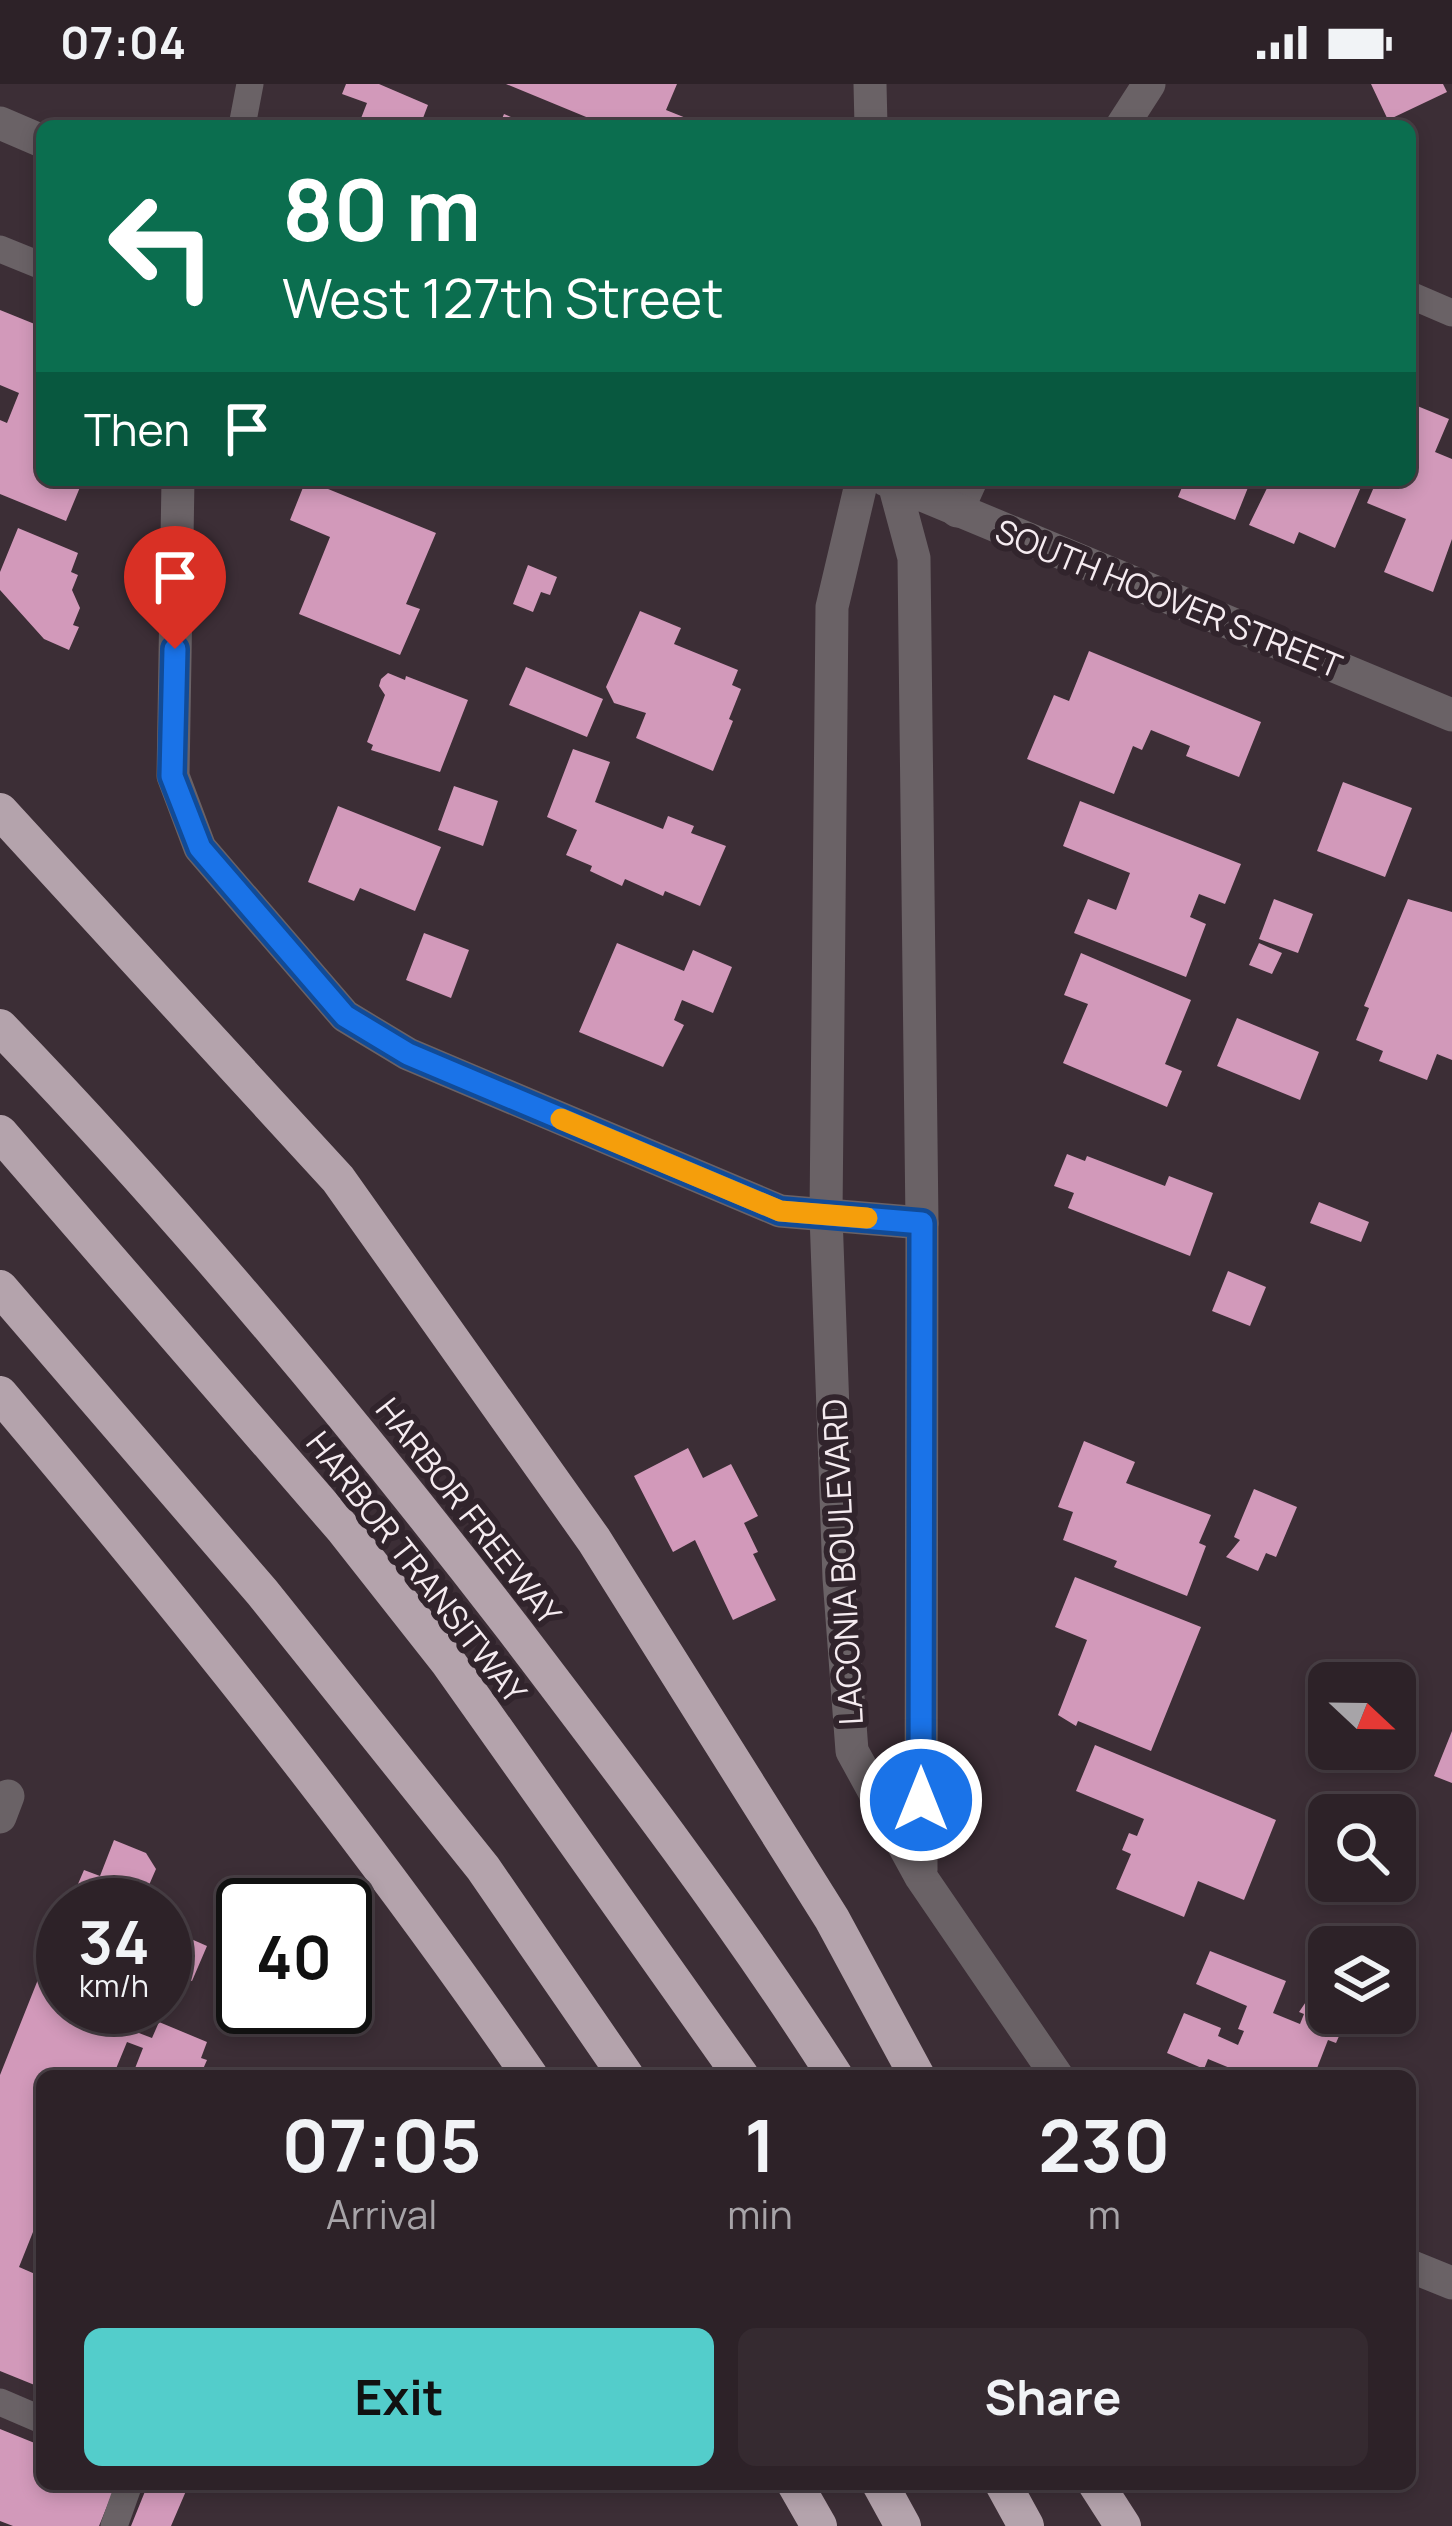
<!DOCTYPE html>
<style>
body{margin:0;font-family:Manrope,sans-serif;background:#352a30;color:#f1f3f6;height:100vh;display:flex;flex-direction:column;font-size:45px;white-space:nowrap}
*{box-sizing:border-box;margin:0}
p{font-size:39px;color:#a7a4a8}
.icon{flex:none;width:66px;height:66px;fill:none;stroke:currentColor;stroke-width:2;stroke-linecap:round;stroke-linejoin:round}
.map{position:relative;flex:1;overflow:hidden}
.side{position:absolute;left:36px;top:1986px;width:1380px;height:420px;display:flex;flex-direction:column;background:#2d2228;border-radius:18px;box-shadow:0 6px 18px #0003,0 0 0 3px #483f45}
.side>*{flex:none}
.banner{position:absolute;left:36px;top:36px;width:1380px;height:366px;border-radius:18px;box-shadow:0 6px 18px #0003,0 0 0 3px #483f45;background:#0b6e4f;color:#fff;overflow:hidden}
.needle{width:78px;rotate:112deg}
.tools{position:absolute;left:1308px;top:1578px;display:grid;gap:24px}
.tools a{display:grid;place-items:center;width:108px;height:108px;border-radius:18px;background:#2d2228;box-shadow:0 6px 18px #0003,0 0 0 3px #483f45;font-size:60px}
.speed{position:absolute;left:36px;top:1794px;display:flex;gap:24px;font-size:60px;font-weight:700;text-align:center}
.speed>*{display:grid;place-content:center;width:156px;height:156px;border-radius:50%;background:#2d2228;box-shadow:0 6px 18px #0003,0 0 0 3px #483f45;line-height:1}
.speed small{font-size:30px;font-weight:400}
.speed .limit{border:6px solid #111;border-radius:18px;background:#fff;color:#111}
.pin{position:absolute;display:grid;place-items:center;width:102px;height:102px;color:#fff;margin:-123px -51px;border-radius:50% 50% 50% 0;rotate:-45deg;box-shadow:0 0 12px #0007}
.pin .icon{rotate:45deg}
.me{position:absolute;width:132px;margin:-66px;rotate:0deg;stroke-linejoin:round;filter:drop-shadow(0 0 9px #0008)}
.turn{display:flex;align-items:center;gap:42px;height:252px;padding:0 48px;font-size:54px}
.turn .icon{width:156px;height:156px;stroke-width:2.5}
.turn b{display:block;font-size:84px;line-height:102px}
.then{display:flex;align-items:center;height:114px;padding:0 48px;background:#0003;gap:24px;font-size:45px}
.eta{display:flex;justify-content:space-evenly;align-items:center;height:204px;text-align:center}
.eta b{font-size:72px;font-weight:700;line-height:84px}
.primary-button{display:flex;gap:24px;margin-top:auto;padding:24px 48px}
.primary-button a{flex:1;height:138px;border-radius:18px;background:#53cdcb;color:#111;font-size:48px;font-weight:700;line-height:138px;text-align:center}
.primary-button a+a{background:#352a30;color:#f1f3f6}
.status{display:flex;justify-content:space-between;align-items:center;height:84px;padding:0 60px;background:#2d2228;direction:ltr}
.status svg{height:33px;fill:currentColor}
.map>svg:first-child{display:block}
.building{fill:#d299ba}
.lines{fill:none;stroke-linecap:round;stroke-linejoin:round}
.service{stroke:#6a6266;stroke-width:27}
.minor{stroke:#6a6266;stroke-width:33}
.tertiary{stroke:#6a6266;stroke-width:33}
.motorway{stroke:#b4a3ac;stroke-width:36}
.route-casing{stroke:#114b97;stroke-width:30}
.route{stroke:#1a73e8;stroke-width:21}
.slow{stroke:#f59e0b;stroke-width:21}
.labels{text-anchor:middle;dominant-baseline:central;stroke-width:12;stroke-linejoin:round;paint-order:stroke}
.street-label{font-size:33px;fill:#f5ebf0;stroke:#31242c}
</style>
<div class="status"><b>07:04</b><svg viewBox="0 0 49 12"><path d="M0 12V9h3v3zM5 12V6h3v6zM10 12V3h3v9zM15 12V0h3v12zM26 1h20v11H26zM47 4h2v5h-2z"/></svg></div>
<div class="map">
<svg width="1452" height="2442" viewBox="0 0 1452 2442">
<rect width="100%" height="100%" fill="#3c2e36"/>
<path class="building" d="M346,0h33l49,21 -8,21h-62l9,-23 -25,-9z
M506,0h171l-11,26 25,10 -3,6h-80z
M1371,0h72l4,8 -59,28z
M504,30l28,12h-33z
M0,226l42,17v153h41l-17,41 -66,-27v-74l7,3 12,-30 -19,-8z
M1410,319l39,16 -14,33 17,7v80l-19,53 -49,-20 22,-53 -39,-16 10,-23h33z
M306,396l130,53 -30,71 14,5 -20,46 -101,-41 31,-77 -40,-17z
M1185,396h66l-16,40 -57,-23z
M1271,396h93l-29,68 -36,-16 -5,12 -45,-19z
M18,444l60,25 -7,19 7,3 -6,15 8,18 -7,17 6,2 -10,23 -25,-11 -44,-49v-18z
M528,481l29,12 -7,18 -9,-3 -8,20 -20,-8z
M640,527l41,17 -7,16 64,26 -6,15 9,4 -12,30 4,2 -20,50 -77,-33 10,-25 -32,-10 -8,-16z
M1089,567l172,71 -22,55 -53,-21 4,-10 -39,-16 -9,20 -9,-4 -19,48 -87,-35 27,-64 15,6z
M526,583l77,32 -16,38 -78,-32z
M388,589l17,7 1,-4 62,24 -28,72 -69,-22 2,-5 -6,-3 18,-47 -6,-9 2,-7z
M573,665l37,13 -15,40 68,27 5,-13 26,10 -3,7 35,13 -26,60 -35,-15 -2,5 -38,-17 -3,7 -32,-15 2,-5 -26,-11 11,-25 -30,-13z
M1343,698l69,26 -27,69 -68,-26z
M454,702l44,15 -15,45 -45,-16z
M1080,717l161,63 -16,40 -26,-10 -9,23 16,7 -20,53 -112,-44 14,-34 28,11 14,-37 -67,-27z
M338,722l103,41 -26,64 -55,-23 -6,13 -46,-19z
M1274,815l39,15 -15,39 -39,-14z
M1408,815l44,13v148l-15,-6 -10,26 -48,-19 4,-10 -27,-11 13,-32 -5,-2z
M424,849l45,17 -18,48 -45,-18z
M617,859l67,28 9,-21 39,17 -19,46 -31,-13 -8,20 10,5 -21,42 -84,-35z
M1259,859l23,10 -10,21 -23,-9z
M1081,869l110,47 -26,64 17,7 -15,36 -104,-44 25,-59 -24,-9z
M1237,934l82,34 -19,48 -83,-34z
M1067,1070l18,7 2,-5 78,30 4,-10 44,17 -23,63 -122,-48 6,-15 -20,-7z
M1319,1118l50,20 -8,20 -51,-19z
M1228,1187l38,16 -16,39 -38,-15z
M1084,1357l51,21 -9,21 85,32 -12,28 7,3 -19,50 -73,-29 3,-6 -54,-21 10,-28 -15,-5z
M688,1364l15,30 28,-14 27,52 -14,7 14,29 -5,2 23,46 -43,20 -38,-80 -22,12 -39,-76z
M1254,1405l43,18 -21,50 -10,-4 -8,18 -32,-14 14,-17 -6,-3z
M1075,1493l126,50 -50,124 -73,-30 -2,5 -18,-11 29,-75 -32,-13z
M1452,1647v52l-18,-7z
M1095,1661l181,75 -32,80 -46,-19 -14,36 -68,-28 15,-35 -9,-4 7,-17 8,3 7,-17 -68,-28z
M114,1756l32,13 10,16 -10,23 22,9 -2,4h-97l15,-35 16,6z
M165,1836l11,4 -3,7 34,15 -15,35 -27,-11z
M54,1867l9,4v52h103l-6,15 -22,-9 -7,17 21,8 7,-16 48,20 -6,16 6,2 -7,16h-68l11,-28 -16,-6 -14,34h-71v160l-9,-4 -14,35 23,10v111l-42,-17v-296l39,-98 4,1z
M1210,1867l76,30 -13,32 27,11 4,-10 -5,-2 15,-22 15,6v17h20l-13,30 -8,-3 -14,36h-69l2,-5 -5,2 -34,-14 -4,10 -37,-16 17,-40 37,15 -3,8 20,9 6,-14 -6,-2 9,-23 -51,-22z
M0,2345l42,17v38h74l-17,42h-86l-13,-5z
M148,2400h41l-18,42h-40z"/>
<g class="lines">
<path class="service" d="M242,42l8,-42
M0,165l42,17
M1410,211l42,18
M0,2318l42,18
M114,2442l15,-42"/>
<path class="minor" d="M1122,42l27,-42
M178,396l-5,296 27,72 145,168 63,38 372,157 142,12
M957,427l14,-31
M0,1733l8,-21"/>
<path class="tertiary" d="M870,0l1,42
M0,39l42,18
M862,396l-30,127 -6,608 13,363 13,173 69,126 136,199
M886,396l566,235
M893,396l21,78 8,665 -1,647
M1410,2182l42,17"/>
<path class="motorway" d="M0,727l338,368 256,361 238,379 85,157
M0,943c183,189 352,393 512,600 112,147 224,294 323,449
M0,1049l344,397 104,132 293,414
M0,1204l262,304 221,276 143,208
M0,1310c186,220 367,445 530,682
M795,2400l24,42
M880,2400l23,42
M1003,2400l23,42
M1096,2400l27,42"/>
</g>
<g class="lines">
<defs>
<path id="route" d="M175,565l-3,127 28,72 145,168 63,38 372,157 142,12 -1,577"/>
</defs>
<use href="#route" class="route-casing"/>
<use href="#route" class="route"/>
<path class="slow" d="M561,1035l219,92 87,7"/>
</g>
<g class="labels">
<g class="street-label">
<text transform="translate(1169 514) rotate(22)">SOUTH HOOVER STREET</text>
<text transform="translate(469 1427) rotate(52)">HARBOR FREEWAY</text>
<text transform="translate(842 1478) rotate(-93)">LACONIA BOULEVARD</text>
<text transform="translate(417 1483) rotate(52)">HARBOR TRANSITWAY</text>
</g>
</g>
</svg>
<div class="tools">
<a><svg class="needle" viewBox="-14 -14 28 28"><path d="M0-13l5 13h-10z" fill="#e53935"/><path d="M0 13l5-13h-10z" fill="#a7a4a8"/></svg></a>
<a><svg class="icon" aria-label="search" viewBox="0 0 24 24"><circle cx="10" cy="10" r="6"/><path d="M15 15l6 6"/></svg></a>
<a><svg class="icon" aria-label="layers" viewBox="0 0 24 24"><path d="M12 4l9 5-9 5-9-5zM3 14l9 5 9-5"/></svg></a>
</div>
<div class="speed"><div>34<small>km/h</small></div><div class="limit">40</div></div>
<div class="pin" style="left:175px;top:565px;background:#d93025"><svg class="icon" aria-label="arrive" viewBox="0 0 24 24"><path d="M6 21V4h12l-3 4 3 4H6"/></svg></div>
<svg class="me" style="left:921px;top:1716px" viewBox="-20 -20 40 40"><circle r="17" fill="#1a73e8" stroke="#fff" stroke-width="3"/><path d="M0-11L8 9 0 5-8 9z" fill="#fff"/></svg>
<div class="banner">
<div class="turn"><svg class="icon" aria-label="left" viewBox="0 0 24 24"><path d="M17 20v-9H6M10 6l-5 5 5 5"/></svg><div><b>80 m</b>West 127th Street</div></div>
<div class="then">Then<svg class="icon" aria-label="arrive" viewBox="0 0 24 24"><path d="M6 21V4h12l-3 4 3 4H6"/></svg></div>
</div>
<section class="side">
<div class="eta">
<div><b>07:05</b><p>Arrival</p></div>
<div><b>1</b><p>min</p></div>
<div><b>230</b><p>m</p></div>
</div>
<div class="primary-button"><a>Exit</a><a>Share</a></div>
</section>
</div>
